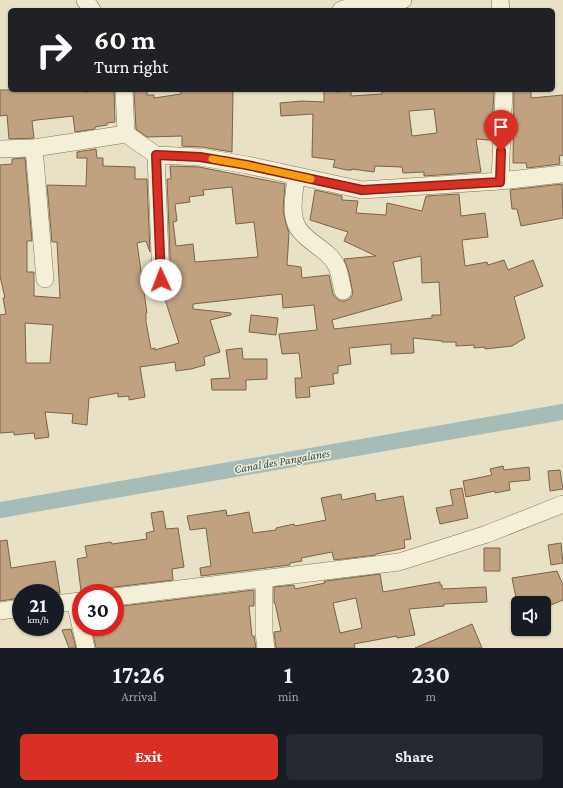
<!DOCTYPE html>
<style>
body{margin:0;font-family:"Crimson Pro",serif;background:#242831;color:#f1f3f6;height:100vh;display:flex;flex-direction:column;font-size:15px;white-space:nowrap}
*{box-sizing:border-box;margin:0}
p{font-size:13px;color:#9ea1a6}
.icon{flex:none;width:22px;height:22px;fill:none;stroke:currentColor;stroke-width:2;stroke-linecap:round;stroke-linejoin:round}
.map{position:relative;height:648px;overflow:hidden}
.drawer{display:flex;flex-direction:column;background:#171b24;flex:1}
.drawer>*{flex:none}
.banner{position:absolute;left:8px;top:8px;width:547px;height:84px;border-radius:6px;box-shadow:0 1px 3px #0004;background:#202124;color:#fff;overflow:hidden}
.fabs{position:absolute;left:511px;top:596px;display:grid;gap:8px}
.fabs a{display:grid;place-items:center;width:40px;height:40px;border-radius:6px;background:#171b24;box-shadow:0 1px 3px #0004;font-size:20px}
.speed{position:absolute;left:12px;top:584px;display:flex;gap:8px;font-size:20px;font-weight:700;text-align:center}
.speed>*{display:grid;place-content:center;width:52px;height:52px;border-radius:50%;background:#171b24;box-shadow:0 1px 3px #0004;line-height:1}
.speed small{font-size:10px;font-weight:400}
.speed .limit{border:6px solid #d22;background:#fff;color:#111}
.pin{position:absolute;display:grid;place-items:center;width:34px;height:34px;color:#fff;margin:-41px -17px;border-radius:50% 50% 50% 0;rotate:-45deg;box-shadow:0 0 4px #0007}
.pin .icon{rotate:45deg}
.me{position:absolute;width:44px;margin:-22px;rotate:358deg;stroke-linejoin:round;filter:drop-shadow(0 0 3px #0008)}
.turn{display:flex;align-items:center;gap:14px;height:84px;padding:0 20px;font-size:18px}
.turn .icon{width:52px;height:52px;stroke-width:2.5}
.turn b{display:block;font-size:28px;line-height:34px}
.eta{display:flex;justify-content:space-evenly;align-items:center;height:68px;text-align:center}
.eta b{font-size:24px;font-weight:700;line-height:28px}
.action{display:flex;gap:8px;margin-top:auto;padding:8px 20px}
.action a{flex:1;height:46px;border-radius:6px;background:#d93025;color:#fff;font-size:16px;font-weight:700;line-height:46px;text-align:center}
.action a+a{background:#242831;color:#f1f3f6}
.map>svg:first-child{display:block}
.lines{fill:none;stroke-linecap:round;stroke-linejoin:round}
.canal{stroke:#a6bcb8;stroke-width:16}
.building{fill:#c1a280;stroke:#7c6246;fill-rule:evenodd}
.minor-casing{stroke:#80745d;stroke-width:18}
.minor{stroke:#f4efd7;stroke-width:17}
.route-casing{stroke:#8d1f18;stroke-width:10}
.route{stroke:#d93025;stroke-width:7}
.slow{stroke:#f59e0b;stroke-width:7}
.labels{text-anchor:middle;dominant-baseline:central;stroke-width:3;stroke-linejoin:round;paint-order:stroke}
.water-label{font-size:12px;font-style:italic;fill:#314f50;stroke:#f0ebd3}
</style>
<div class="map">
<svg width="563" height="648" viewBox="0 0 563 648">
<rect width="100%" height="100%" fill="#e8e1c5"/>
<g class="lines">
<path class="canal" d="M0,510l563,-98"/>
</g>
<path class="building" d="M0,90h85v2l29,-2 1,32 -8,1v2l-12,2v2l-20,3 -2,-16 -36,4 -5,1 2,17 -25,1 -2,-24 -7,1z
M134,90h13v5h7v3l27,-4 -1,-4h53l-1,62 -30,-5 -20,-1v-10l-35,1 -11,-8z
M324,90h12v2l15,-1v5l31,-2v-2l10,-2h102l-2,37h-2v13l-14,-1 5,33 -57,4v-4l-21,1 -1,-6 -27,-1 -1,6 -22,-3v1h-5l-14,-3 2,-7 -23,-3 1,-43 -32,2 -1,-13 22,-2 22,1zM434,109l3,24 -25,3 -3,-25z
M514,90h17v8l32,-3v60l-4,1 1,8 -33,4 -1,-5h-13z
M96,149l1,9h6v8l32,1v12h12l3,73 -4,-11 -9,2 10,70h-1v9l5,27 4,-1v2l24,-7 -17,-53 4,-1 4,-4 1,-5 -4,-101h4l-1,-13 29,1 86,17 -2,26 3,14 3,9 -2,32 14,2 1,11 27,-3 4,19 3,4 4,3h5l5,-2 3,-5 -4,-21 -5,-14 32,-3 -32,-15 4,-9 -38,-12 5,-30 27,6v4l16,1 -2,12 30,2 1,-12 35,8 4,-15 33,-2 2,22 24,-3 3,24 -26,3 3,26 22,-4 1,3 16,-5 4,10 25,-10 10,26 -29,11 11,41 -13,8 -27,3v-2l-11,1v-3l-18,1v-4h-14v-1l-29,-3 1,15 -23,1v-10l-42,4 2,16 -13,2v7l-5,1 1,10 -25,3 1,10 -14,1 -1,-20h7l-3,-25 -17,1 -3,-20 38,-4 -3,-25 -31,3 -1,-14 -89,10v5l38,4v2l-21,5 10,32 -16,5 1,8 -14,4 -15,2 -1,-9 -35,5 5,30 -16,3v-4l-11,1v-4l-29,5 -2,27 -15,-2 1,-9 -28,-2 4,25 -14,2 -1,-6 -20,2v-3l-14,1v-118l6,-1 -3,-16h2l-5,-22v-111l12,-1v-5l13,-1 7,83h-5v31h7v24l26,2 -3,-56h-5l-5,-57 39,1 1,-28h-10v-6zM232,187l4,37 18,-2 4,35 -63,5 -2,-18 -17,2 -3,-24 4,-1 -2,-17 15,-2 -1,-5 15,-2 -1,-5zM421,256l1,27 17,-1 2,33h-9v3l-98,11 -2,-9 70,-20 -9,-38zM25,323l28,2 -3,38h-24z
M562,184l1,34 -42,8 -4,-17h-5l-2,-19z
M251,315l27,3 -2,17 -27,-3z
M242,348l1,11h24v20l-21,1v10h-34l-1,-11 19,-1 -4,-28z
M503,466l1,4 25,-3 1,13 -21,2 1,8 -15,3v-2l-29,6 -3,-16 29,-6 -2,-6z
M560,470l3,19 -13,2 -2,-20z
M462,488l6,30 -28,6 -4,-16 17,-3 -3,-15z
M375,493l1,8 27,-5 8,43 -7,1 1,8 -29,6v1l-42,5 -2,-8 -31,6 1,3 -12,2v2l-89,11 -1,-8 11,-2 -5,-38 -16,2 -3,-14 39,-6 1,6 22,-4 4,21 23,-3v-2l18,-4 1,2 31,-6 -5,-22 20,-4 1,6z
M163,511l3,18 12,-1 6,39 -12,2 1,11 -59,7 -5,2 -3,4h-19l-6,-2 -4,-32 10,-2 -2,-11 26,-4 1,2 35,-5 -1,-6 8,-2 -3,-18z
M7,540l4,28 44,-7 5,32h-39v5l-21,3v-60z
M561,543l2,20 -12,2 -3,-20z
M484,548h16v23h-16z
M557,571l6,14v15l-19,8v-9l-26,1 -1,-2h-1l-4,-20z
M380,574l3,18 57,-10v3h2v4l44,-2 1,15 -43,2v2l-35,3 6,26 -18,3v-2l-43,8 1,4h-79l-2,-16 7,-1 -6,-28h-1v-16l20,-2 1,4 30,-6 -1,-2h2zM356,598l6,30 -22,5 -7,-30z
M254,590v16h-5l3,30h2l2,12h-160l-4,-20 23,-1v-20z
M472,624l10,24h-67z
M71,629l5,19h-7l-7,-18z"/>
<g class="lines">
<defs>
<path id="minor" d="M85,0l7,10
M500,0l1,10
M341,10l9,-3 53,-7
M124,90l2,44
M34,148l11,131
M0,149l34,-1 92,-14 30,21 44,2 47,8 115,25 138,-9 63,-7
M156,155l5,125
M296,176c-1,16 -7,37 2,52 9,15 32,22 39,39 3,7 4,16 6,24
M500,181l4,-91
M264,579v54l2,15
M115,597l284,-35 88,-28 76,-30
M75,602l11,46
M55,604l26,-3
M0,611l21,-3"/>
</defs>
<use href="#minor" class="minor-casing"/>
<use href="#minor" class="minor"/>
</g>
<g class="lines">
<defs>
<path id="route" d="M161,280l-5,-125 44,2 47,8 115,25 138,-8 1,-31"/>
</defs>
<use href="#route" class="route-casing"/>
<use href="#route" class="route"/>
<path class="slow" d="M212,159l35,6 64,14"/>
</g>
<g class="labels">
<g class="water-label">
<text transform="translate(282 461) rotate(-10)">Canal des Pangalanes</text>
</g>
</g>
</svg>
<div class="fabs">
<a><svg class="icon" aria-label="sound" viewBox="0 0 24 24"><path d="M4 9h4l5-4v14l-5-4H4zM17 9q2 3 0 6"/></svg></a>
</div>
<div class="speed"><div>21<small>km/h</small></div><div class="limit">30</div></div>
<div class="pin" style="left:501px;top:151px;background:#d93025"><svg class="icon" aria-label="arrive" viewBox="0 0 24 24"><path d="M6 21V4h12l-3 4 3 4H6"/></svg></div>
<svg class="me" style="left:161px;top:280px" viewBox="-20 -20 40 40"><circle r="19" fill="#fff"/><path d="M0-13L10 11 0 6-10 11z" fill="#d93025"/></svg>
<div class="banner">
<div class="turn"><svg class="icon" aria-label="right" viewBox="0 0 24 24"><path d="M7 20v-9h11M14 6l5 5-5 5"/></svg><div><b>60 m</b>Turn right</div></div>
</div>
</div>
<section class="drawer">
<div class="eta">
<div><b>17:26</b><p>Arrival</p></div>
<div><b>1</b><p>min</p></div>
<div><b>230</b><p>m</p></div>
</div>
<div class="action"><a>Exit</a><a>Share</a></div>
</section>
